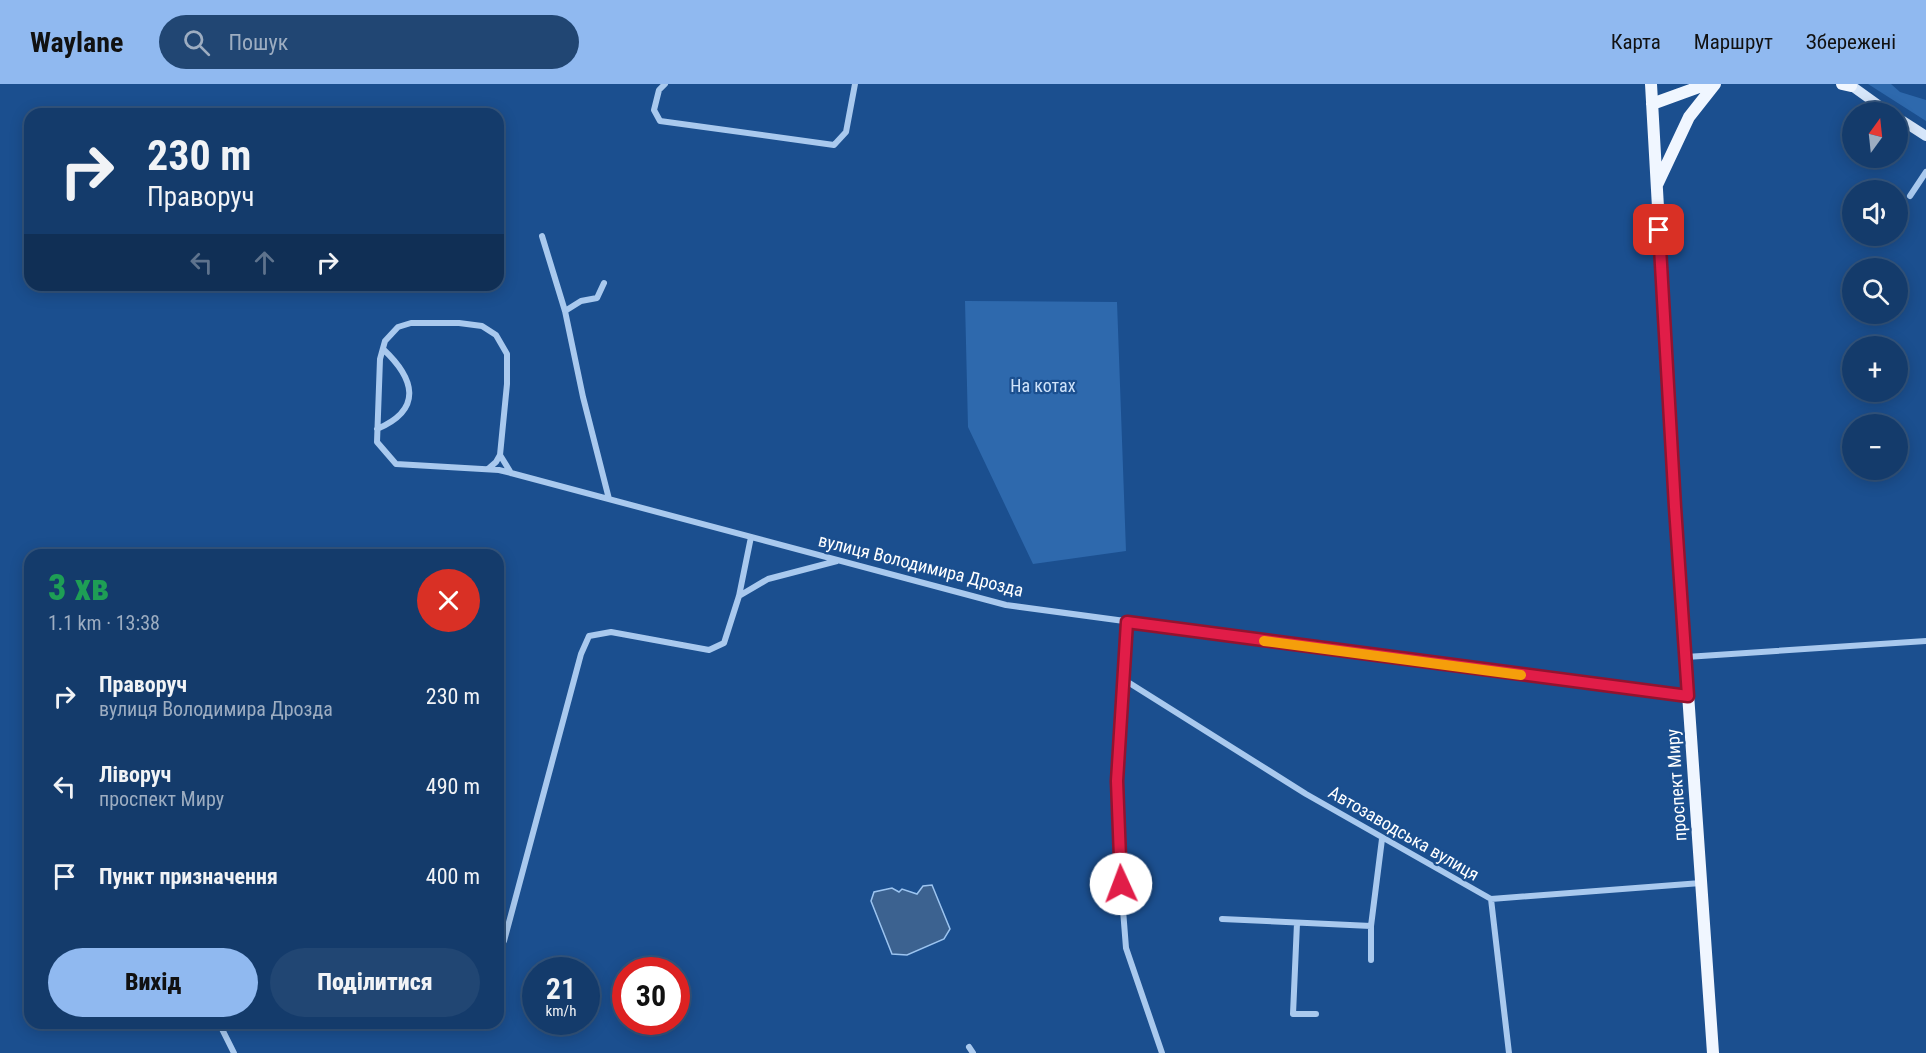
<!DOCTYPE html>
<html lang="uk">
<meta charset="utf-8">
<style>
body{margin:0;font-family:"Roboto Condensed",sans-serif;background:#214673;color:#f1f3f6;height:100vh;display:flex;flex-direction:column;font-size:22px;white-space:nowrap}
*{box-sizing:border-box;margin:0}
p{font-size:20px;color:#9dadc1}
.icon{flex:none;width:33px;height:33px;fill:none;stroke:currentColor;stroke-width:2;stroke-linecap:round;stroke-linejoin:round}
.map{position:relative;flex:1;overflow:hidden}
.panel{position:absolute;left:24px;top:465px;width:480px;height:480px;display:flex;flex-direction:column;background:#143b6b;border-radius:18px;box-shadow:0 3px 15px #0003,0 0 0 2px #33557e}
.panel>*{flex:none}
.guide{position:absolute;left:24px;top:24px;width:480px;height:183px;border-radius:18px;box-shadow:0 3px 15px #0003,0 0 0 2px #33557e;background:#143b6b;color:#f1f3f6;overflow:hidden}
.needle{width:39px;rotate:15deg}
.controls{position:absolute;left:1842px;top:18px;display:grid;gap:12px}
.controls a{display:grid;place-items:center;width:66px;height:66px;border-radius:50%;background:#143b6b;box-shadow:0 3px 15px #0003,0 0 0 2px #33557e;font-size:30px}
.speed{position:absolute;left:522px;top:873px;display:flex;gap:12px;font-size:30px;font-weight:700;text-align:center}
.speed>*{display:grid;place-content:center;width:78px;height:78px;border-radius:50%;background:#143b6b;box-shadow:0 3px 15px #0003,0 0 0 2px #33557e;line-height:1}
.speed small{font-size:15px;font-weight:400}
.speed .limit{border:9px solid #d22;background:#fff;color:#111}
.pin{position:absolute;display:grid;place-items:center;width:51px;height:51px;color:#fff;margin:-26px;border-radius:12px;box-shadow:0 3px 9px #0006}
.me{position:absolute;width:66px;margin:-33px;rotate:358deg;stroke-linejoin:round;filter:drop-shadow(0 0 4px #0008)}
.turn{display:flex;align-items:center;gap:21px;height:126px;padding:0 24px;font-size:27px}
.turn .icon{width:78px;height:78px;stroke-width:2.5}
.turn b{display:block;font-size:42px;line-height:51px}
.lanes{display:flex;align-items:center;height:57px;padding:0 24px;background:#0003;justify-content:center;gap:30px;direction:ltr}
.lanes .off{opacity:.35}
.round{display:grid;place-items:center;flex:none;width:63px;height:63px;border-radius:32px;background:#214673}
.headline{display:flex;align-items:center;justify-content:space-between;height:102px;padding:0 24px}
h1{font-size:36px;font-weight:800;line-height:45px;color:#1e9e55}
.button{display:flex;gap:12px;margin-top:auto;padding:12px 24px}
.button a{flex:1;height:69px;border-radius:36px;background:#90b9f0;color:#111;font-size:24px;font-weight:800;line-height:69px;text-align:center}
.button a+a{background:#214673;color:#f1f3f6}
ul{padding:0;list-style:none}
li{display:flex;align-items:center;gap:18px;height:90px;padding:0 24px}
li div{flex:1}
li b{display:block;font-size:22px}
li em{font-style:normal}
header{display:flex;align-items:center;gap:36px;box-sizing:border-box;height:84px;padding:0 30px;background:#90b9f0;color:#111}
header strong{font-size:28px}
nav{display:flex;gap:33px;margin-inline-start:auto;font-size:21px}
.search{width:420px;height:54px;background:#214673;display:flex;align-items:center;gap:15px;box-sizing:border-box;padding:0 21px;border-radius:33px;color:#9dadc1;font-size:22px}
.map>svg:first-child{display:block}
.green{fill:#2e69ad}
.water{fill:#3c6290;stroke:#9cc4f0;stroke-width:1.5}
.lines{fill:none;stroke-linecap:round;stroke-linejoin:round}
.street{stroke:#a9c9ee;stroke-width:6}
.secondary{stroke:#d6e6fa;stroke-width:10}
.primary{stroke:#f0f6ff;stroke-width:12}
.route-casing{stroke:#92132f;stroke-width:15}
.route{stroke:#e11d48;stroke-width:10}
.slow{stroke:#f59e0b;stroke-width:10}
.labels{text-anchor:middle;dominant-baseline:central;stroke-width:4.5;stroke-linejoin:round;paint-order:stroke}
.park-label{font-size:18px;fill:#cfe3fa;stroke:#1b4f8f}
.street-label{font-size:18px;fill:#fff;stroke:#1b4f8f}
</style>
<header>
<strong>Waylane</strong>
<div class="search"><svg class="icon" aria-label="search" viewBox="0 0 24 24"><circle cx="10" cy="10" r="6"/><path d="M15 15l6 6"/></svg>Пошук</div>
<nav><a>Карта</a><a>Маршрут</a><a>Збережені</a></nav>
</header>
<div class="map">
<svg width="1926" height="969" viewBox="0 0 1926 969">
<rect width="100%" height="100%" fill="#1b4f8f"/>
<path class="green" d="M1868,0h23l9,8 26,8v21z
M965,217l152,1 9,249 -93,13 -65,-137z"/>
<path class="water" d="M932,801l18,44 -6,10 -37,16 -15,-1 -21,-53 3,-9 18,-4 7,4 3,-3 15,5 6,-8z"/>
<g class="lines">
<path class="street" d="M665,0l-6,6 -5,20 6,11 174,24 12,-13 9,-48
M1910,112l16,-24
M542,152l23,75 18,86 26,102
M565,227l16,-10 16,-3 7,-15
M377,345c47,-20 37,-51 6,-80
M488,385l8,-7 4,-7
M511,389l-11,-18 7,-71v-30l-11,-19 -14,-9 -23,-3h-48l-13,4 -13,14 -5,18 -3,83 19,22 103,6 12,3 495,132 682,92
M739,512l29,-17 69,-18
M1127,538l-10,159 4,103 5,64 36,105
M1686,573l240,-16
M1123,595l183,115 185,105 210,-16
M1491,815l18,154
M1222,835l149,7
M1297,839l-4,91h23
M504,857l77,-287 8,-18 22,-4 98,18 15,-7 15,-47 12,-59
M1371,876v-34l11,-87
M219,939l15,30
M969,963l4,6"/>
<path class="secondary" d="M1849,0l39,28
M1898,34l28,18"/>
<path class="primary" d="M1651,0l24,423 38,546
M1842,0l9,2
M1652,20l55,-20
M1657,101l32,-68 26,-33"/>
</g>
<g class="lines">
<defs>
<path id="route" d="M1121,800l-4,-103 10,-159 561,74 -13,-189 -16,-277"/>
</defs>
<use href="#route" class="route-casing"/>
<use href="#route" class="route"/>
<path class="slow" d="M1264,557l257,34"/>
</g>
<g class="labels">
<g class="park-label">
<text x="1043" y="301">На котах</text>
</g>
<g class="street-label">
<text transform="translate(921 481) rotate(14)">вулиця Володимира Дрозда</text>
<text transform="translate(1676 701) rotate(-94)">проспект Миру</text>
<text transform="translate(1404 749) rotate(30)">Автозаводська вулиця</text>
</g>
</g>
</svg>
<div class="controls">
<a><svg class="needle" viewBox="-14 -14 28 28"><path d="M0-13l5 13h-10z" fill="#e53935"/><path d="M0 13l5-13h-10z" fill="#9dadc1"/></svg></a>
<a><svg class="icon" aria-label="sound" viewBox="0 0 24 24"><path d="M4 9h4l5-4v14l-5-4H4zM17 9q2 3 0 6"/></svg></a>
<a><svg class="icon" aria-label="search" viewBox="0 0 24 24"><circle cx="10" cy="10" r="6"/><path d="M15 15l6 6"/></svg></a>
<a>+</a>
<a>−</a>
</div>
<div class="speed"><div>21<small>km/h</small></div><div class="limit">30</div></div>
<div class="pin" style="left:1659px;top:146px;background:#d93025"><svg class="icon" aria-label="arrive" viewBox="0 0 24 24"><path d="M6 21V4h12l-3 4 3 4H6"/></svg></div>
<svg class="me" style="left:1121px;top:800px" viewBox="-20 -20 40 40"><circle r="19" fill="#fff"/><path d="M0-13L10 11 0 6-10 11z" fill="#e11d48"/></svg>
<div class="guide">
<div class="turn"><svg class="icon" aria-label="right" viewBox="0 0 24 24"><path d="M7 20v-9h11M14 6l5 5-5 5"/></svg><div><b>230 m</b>Праворуч</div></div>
<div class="lanes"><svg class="icon off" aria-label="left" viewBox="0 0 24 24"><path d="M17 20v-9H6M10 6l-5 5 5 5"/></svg><svg class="icon off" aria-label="ahead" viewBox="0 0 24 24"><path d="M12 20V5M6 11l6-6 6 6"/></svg><svg class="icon" aria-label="right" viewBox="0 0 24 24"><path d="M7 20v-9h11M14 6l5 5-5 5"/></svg></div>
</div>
<section class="panel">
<div class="headline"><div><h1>3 хв</h1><p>1.1 km · 13:38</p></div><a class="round" style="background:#d93025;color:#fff"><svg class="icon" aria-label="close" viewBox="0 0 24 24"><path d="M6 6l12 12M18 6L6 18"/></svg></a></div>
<ul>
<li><svg class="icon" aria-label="right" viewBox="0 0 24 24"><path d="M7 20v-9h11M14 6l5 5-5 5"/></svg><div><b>Праворуч</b><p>вулиця Володимира Дрозда</p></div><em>230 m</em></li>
<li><svg class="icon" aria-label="left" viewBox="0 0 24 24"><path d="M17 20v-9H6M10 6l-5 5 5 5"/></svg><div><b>Ліворуч</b><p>проспект Миру</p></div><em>490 m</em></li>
<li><svg class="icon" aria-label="arrive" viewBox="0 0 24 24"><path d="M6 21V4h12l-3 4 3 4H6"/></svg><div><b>Пункт призначення</b></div><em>400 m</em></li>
</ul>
<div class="button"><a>Вихід</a><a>Поділитися</a></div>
</section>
</div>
